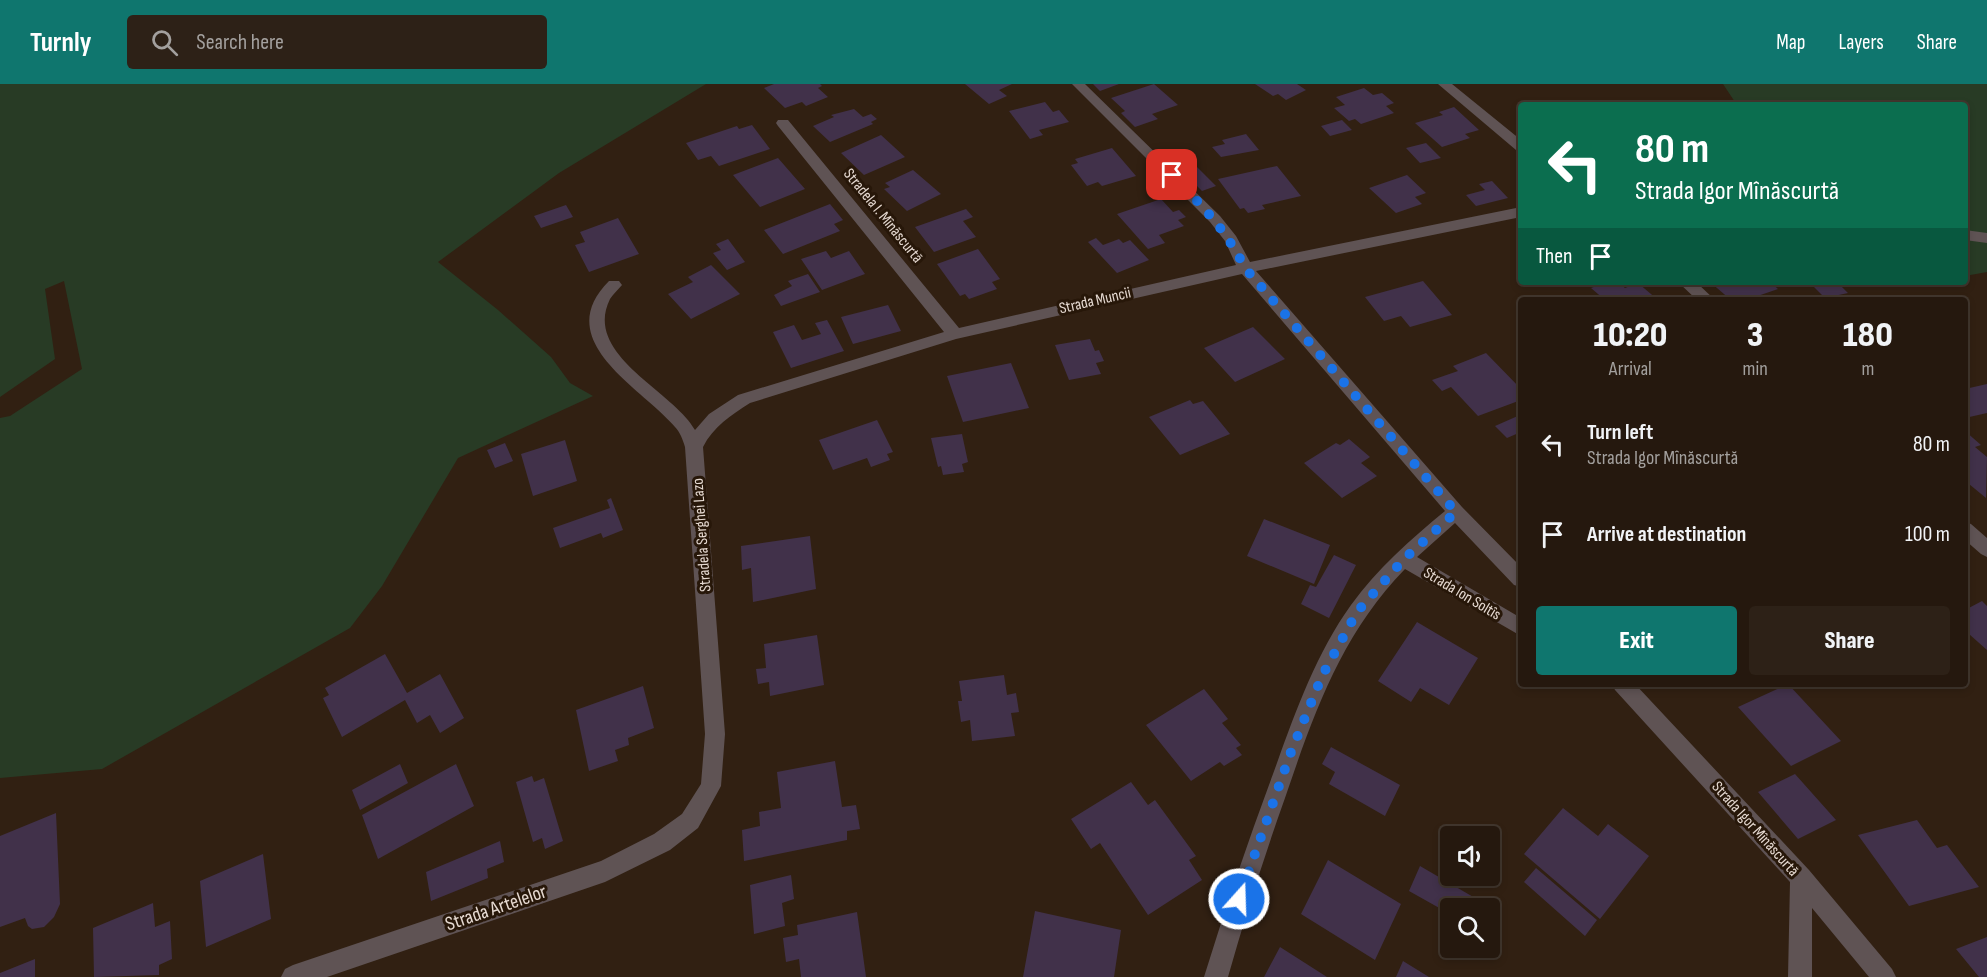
<!DOCTYPE html>
<meta charset="utf-8">
<style>
body{margin:0;font-family:"Sofia Sans Condensed",sans-serif;background:#2d2117;color:#f1f3f6;height:100vh;display:flex;flex-direction:column;font-size:22px;white-space:nowrap}
*{box-sizing:border-box;margin:0}
p{font-size:20px;color:#a3a09e}
.icon{flex:none;width:33px;height:33px;fill:none;stroke:currentColor;stroke-width:2;stroke-linecap:round;stroke-linejoin:round}
.map{position:relative;flex:1;overflow:hidden}
.sheet{position:absolute;left:1518px;top:213px;width:450px;height:390px;display:flex;flex-direction:column;background:#25180e;border-radius:6px;box-shadow:0 3px 9px #0003,0 0 0 2px #42372e}
.sheet>*{flex:none}
.hud{position:absolute;left:1518px;top:18px;width:450px;height:183px;border-radius:6px;box-shadow:0 3px 9px #0003,0 0 0 2px #42372e;background:#0b6e4f;color:#fff;overflow:hidden}
.tools{position:absolute;left:1440px;top:742px;display:grid;gap:12px}
.tools a{display:grid;place-items:center;width:60px;height:60px;border-radius:6px;background:#25180e;box-shadow:0 3px 9px #0003,0 0 0 2px #42372e;font-size:30px}
.pin{position:absolute;display:grid;place-items:center;width:51px;height:51px;color:#fff;margin:-26px;border-radius:12px;box-shadow:0 3px 9px #0006}
.me{position:absolute;width:66px;margin:-33px;rotate:20deg;stroke-linejoin:round;filter:drop-shadow(0 0 4px #0008)}
.turn{display:flex;align-items:center;gap:21px;height:126px;padding:0 18px;font-size:27px}
.turn .icon{width:78px;height:78px;stroke-width:2.5}
.turn b{display:block;font-size:42px;line-height:51px}
.then{display:flex;align-items:center;height:57px;padding:0 18px;background:#0003;gap:12px;font-size:22px}
.eta{display:flex;justify-content:space-evenly;align-items:center;height:102px;text-align:center}
.eta b{font-size:36px;font-weight:800;line-height:42px}
.button{display:flex;gap:12px;margin-top:auto;padding:12px 18px}
.button a{flex:1;height:69px;border-radius:6px;background:#0f766e;color:#fff;font-size:24px;font-weight:800;line-height:69px;text-align:center}
.button a+a{background:#2d2117;color:#f1f3f6}
ul{padding:0;list-style:none}
li{display:flex;align-items:center;gap:18px;height:90px;padding:0 18px}
li div{flex:1}
li b{display:block;font-size:22px}
li em{font-style:normal}
header{display:flex;align-items:center;gap:36px;box-sizing:border-box;height:84px;padding:0 30px;background:#0f766e;color:#fff}
header strong{font-size:28px}
nav{display:flex;gap:33px;margin-inline-start:auto;font-size:21px}
.search{width:420px;height:54px;background:#2d2117;display:flex;align-items:center;gap:15px;box-sizing:border-box;padding:0 21px;border-radius:6px;color:#a3a09e;font-size:22px}
.map>svg:first-child{display:block}
.green{fill:#283b25}
.building{fill:#41314a}
.lines{fill:none;stroke-linecap:round;stroke-linejoin:round}
.minor{fill:#5f5354;fill-rule:evenodd}
.route{stroke:#1a73e8;stroke-width:10;stroke-dasharray:0 18}
.labels{text-anchor:middle;dominant-baseline:central;stroke-width:6;stroke-linejoin:round;paint-order:stroke}
.street-label{font-size:16px;fill:#e6dad2;stroke:#271709}
.near-street-label{font-size:20px;fill:#e6dad2;stroke:#271709}
</style>
<header>
<strong>Turnly</strong>
<div class="search"><svg class="icon" aria-label="search" viewBox="0 0 24 24"><circle cx="10" cy="10" r="6"/><path d="M15 15l6 6"/></svg>Search here</div>
<nav><a>Map</a><a>Layers</a><a>Share</a></nav>
</header>
<div class="map">
<svg width="1987" height="893" viewBox="0 0 1987 893">
<rect width="100%" height="100%" fill="#312012"/>
<path class="green" d="M0,0h706l-147,89 -121,89 60,48 53,47 19,26 23,13 -135,62 -76,128 -32,42 -248,141 -102,9v-360l10,-2 72,-47 -18,-88 -19,8 10,70 -55,38z
M1723,0h264v188l-22,4v-171h-228z"/>
<path class="building" d="M774,0h46l2,2 -4,2 10,9 -22,9 -4,-4 -17,6 -21,-20z
M965,0h47l-13,6 8,6 -18,8z
M1093,0h26l-19,7z
M1154,0l24,21 -26,9 6,5 -23,8 -14,-14 4,-2 -14,-13z
M1255,0h42l9,6 -20,10 -8,-6 -5,2z
M1364,4l9,7 9,-2 12,10 -8,3 8,7 -33,11 -6,-5 -6,2 -15,-13 11,-3 -9,-8z
M1045,18l8,10 6,-2 10,12 -30,8 4,5 -13,4 -21,-28z
M1454,23l25,23 -14,4 5,4 -28,9 -27,-24 28,-8 -4,-3z
M854,25l9,8 8,-3 6,5 -6,3 2,2 -43,18 -17,-16 21,-9 -3,-2z
M1342,36l10,10 -22,6 -9,-10z
M752,41l18,24 -51,17 -8,-10 -13,4 -12,-17 51,-17 2,3z
M1246,50l13,16 -38,7 -9,-10 13,-3 -3,-4z
M881,51l24,22 -41,18 -23,-22z
M1426,59l15,15 -21,5 -14,-15z
M1112,64l24,28 -34,10 -4,-4 -11,4 -16,-21 7,-2 -3,-4z
M778,74l27,31 -45,18 -27,-32z
M1277,82l24,30 -39,9 3,4 -17,4 -4,-5 -4,1 -22,-30z
M1197,83l19,19 -14,5 -19,-19z
M913,86l28,24 -34,17 -23,-22 6,-2 -5,-4z
M1407,91l19,18 -11,4 7,7 -26,9 -27,-25z
M1492,97l16,17 -32,8 -10,-11 19,-5 -6,-6z
M1161,115l12,13 6,-2 7,7 -8,3 6,6 -25,9 6,8 -17,6 -31,-35z
M830,120l13,16 -9,4 6,7 -57,23 -19,-24z
M566,121l7,12 -32,11 -7,-12z
M966,125l7,8 -10,4 13,16 -42,15 -19,-25z
M618,134l21,36 -50,18 -14,-27 10,-3 -5,-10z
M1096,154l7,7 16,-6 4,4 7,-3 19,20 -32,13 -29,-31z
M728,155l17,23 -18,8 -14,-17 8,-3 -5,-6z
M978,165l22,30 -8,3 5,7 -28,10 -4,-5 -5,2 -23,-32z
M826,167l5,7 18,-7 16,23 -43,16 -21,-31z
M711,181l29,29 -49,25 -23,-25 25,-12 -5,-5z
M808,190l12,18 -39,14 -7,-11 18,-9 -4,-5z
M1423,197l29,34 -42,12 -9,-11 -17,5 -19,-24z
M1607,198h11l7,6 13,-5 20,17h-53l-14,-12z
M1710,198h60l8,7 -32,11h-15z
M1837,198l11,11 -23,5 -11,-11z
M888,221l13,26 -48,13 -12,-27z
M827,236l17,31 -53,17 -18,-36 21,-7 8,15 19,-6 -6,-11z
M1253,243l32,32 -50,23 -31,-34z
M1090,255l5,12 4,-1 5,11 -8,2 5,11 -32,6 -14,-35z
M1486,269l35,36v11l-43,16 -27,-29 -9,4 -10,-11 26,-9 -5,-5z
M1011,279l18,45 -66,14 -16,-46z
M1987,300v29l-22,5v-29z
M1190,316l3,4 10,-3 27,33 -50,21 -31,-38z
M1520,331l1,17 -14,6 -12,-12z
M877,336l16,32 -6,2 3,6 -19,7 -4,-9 -34,12 -14,-30z
M1965,347l16,14 -6,2 12,10 -1,41 -17,-14 -4,2z
M962,350l6,28 -6,2 2,8 -21,3 -2,-9 -3,1 -7,-29z
M1349,355l21,18 -9,6 16,13 -35,22 -38,-35 32,-20 4,2z
M565,356l12,41 -44,15 -12,-42z
M505,359l8,18 -18,7 -8,-18z
M611,414l12,32 -20,8 -2,-5 -41,15 -7,-20 57,-20 -3,-8z
M1264,435l66,26 -16,39 -67,-28z
M810,452l6,53 -63,13 -2,-34 -9,2 -1,-24z
M1334,471l22,10 -27,53 -28,-14 9,-19 6,2z
M1982,517l5,5v44l-18,-16 -4,2v-26z
M1417,538l61,36 -29,47 -29,-17 -9,14 -33,-21z
M817,551l7,50 -54,11 -1,-14 -11,2 -2,-15 10,-1 -2,-24z
M385,570l22,39 33,-19 24,44 -24,15 -10,-18 -13,8 -12,-23 -63,37 -19,-39 6,-3 -4,-7z
M1004,591l3,20 9,-2 3,19 -8,1 4,23 -43,5 -2,-21 -9,2 -3,-21h4l-3,-20z
M1788,600l53,57 -50,25 -53,-59z
M643,602l11,42 -26,10 1,7 -14,5 3,11 -29,10 -13,-61z
M1204,605l24,30 -6,4 19,22 -5,3 6,7 -18,11 -4,-4 -29,19 -45,-56z
M1331,663l69,38 -15,31 -56,-32 6,-12 -13,-8z
M835,677l7,46 14,-2 4,24 -13,2v9l-103,21 -2,-31 18,-4 -1,-14 22,-4 -4,-36z
M400,680l8,19 -48,27 -8,-20z
M456,680l18,42 -96,53 -16,-44z
M1795,690l41,46 -38,19 -40,-47z
M532,692l2,6 10,-4 19,63 -18,8 -3,-11 -9,4 -17,-60z
M1131,698l17,23 7,-5 41,56 -7,4 13,20 -54,35 -48,-72 -9,6 -20,-30z
M1563,724l35,28 10,-12 41,32 -49,63 -76,-65z
M56,729l4,91 -6,13 -10,10 -12,2 -4,-3 -3,-8 -25,9v-91z
M1917,736l20,28 10,-3 32,42 -70,19 -51,-71z
M500,757l4,21 -17,7 1,9 -57,23 -5,-29z
M263,770l8,65 -65,28 -6,-66z
M1328,776l73,44 -26,56 -74,-46z
M1420,782l55,32 -5,11h-20v5l-41,-23z
M1536,784l61,52 -12,16 -61,-54z
M791,791l3,24 -12,4 3,23 -31,8 -4,-49z
M153,819l2,24 15,-6 2,38 -13,6v10l-65,2 -1,-49z
M1035,827l86,19 -7,47h-91z
M857,828l9,65h-65l-2,-18 -13,3 -3,-24 15,-3 -1,-10z
M1987,853v40h-8l-23,-28z
M1280,863l47,30h-63z
M35,875v18h-35v-4z
M1403,877l26,16h-33z"/>
<g class="lines">
<path class="minor" d="M1072,0h13l135,132 16,20 14,26 271,-55v10l-265,54 206,236 59,60v20l-7,-2 -59,-62 -38,34 104,61v18l-116,-67c-64,66 -91,144 -120,229 -21,59 -40,119 -57,179h-24c21,-68 44,-136 69,-203 21,-58 42,-119 78,-169 26,-36 60,-66 94,-94l-203,-237 -286,65 -206,64c-19,12 -37,24 -47,44l22,287 -4,52 -23,42 -28,22 -65,32 -278,95h-46l4,-8 8,-4 308,-104 53,-27 28,-20 19,-30 4,-50 -20,-287c-2,-7 -5,-15 -10,-20 -33,-39 -126,-86 -66,-146h10l3,4c-4,5 -9,9 -12,14 -28,56 64,92 85,131l14,-16 29,-19 206,-63 -166,-206 -2,-3 2,-3h10l171,208 277,-63 -11,-24 -15,-19z
M1438,0h14l69,56v11l-5,-1z
M1965,146l22,3v10l-22,-3z
M1678,198h18l19,18h-18z
M1965,438l6,2 16,14v19l-6,-3 -16,-14z
M1612,600h23l174,186 83,99 4,8h-27l-57,-69v69h-24l2,-95 -175,-192z"/>
</g>
<g class="lines">
<path class="route" d="M1172,91c31,32 52,52 73,93l211,244 -52,47 -47,53 -35,64 -31,76 -52,147"/>
</g>
<g class="labels">
<g class="street-label">
<text transform="translate(883 132) rotate(51)">Stradela I. Mînăscurtă</text>
<text transform="translate(1095 217) rotate(-13)">Strada Muncii</text>
<text transform="translate(702 451) rotate(-94)">Stradela Serghei Lazo</text>
<text transform="translate(1462 510) rotate(31)">Strada Ion Soltîs</text>
<text transform="translate(1755 745) rotate(48)">Strada Igor Mînăscurtă</text>
</g>
<g class="near-street-label">
<text transform="translate(496 824) rotate(-19)">Strada Artelelor</text>
</g>
</g>
</svg>
<div class="tools">
<a><svg class="icon" aria-label="sound" viewBox="0 0 24 24"><path d="M4 9h4l5-4v14l-5-4H4zM17 9q2 3 0 6"/></svg></a>
<a><svg class="icon" aria-label="search" viewBox="0 0 24 24"><circle cx="10" cy="10" r="6"/><path d="M15 15l6 6"/></svg></a>
</div>
<div class="pin" style="left:1172px;top:91px;background:#d93025"><svg class="icon" aria-label="arrive" viewBox="0 0 24 24"><path d="M6 21V4h12l-3 4 3 4H6"/></svg></div>
<svg class="me" style="left:1239px;top:815px" viewBox="-20 -20 40 40"><circle r="17" fill="#1a73e8" stroke="#fff" stroke-width="3"/><path d="M0-11L8 9 0 5-8 9z" fill="#fff"/></svg>
<div class="hud">
<div class="turn"><svg class="icon" aria-label="left" viewBox="0 0 24 24"><path d="M17 20v-9H6M10 6l-5 5 5 5"/></svg><div><b>80 m</b>Strada Igor Mînăscurtă</div></div>
<div class="then">Then<svg class="icon" aria-label="arrive" viewBox="0 0 24 24"><path d="M6 21V4h12l-3 4 3 4H6"/></svg></div>
</div>
<section class="sheet">
<div class="eta">
<div><b>10:20</b><p>Arrival</p></div>
<div><b>3</b><p>min</p></div>
<div><b>180</b><p>m</p></div>
</div>
<ul>
<li><svg class="icon" aria-label="left" viewBox="0 0 24 24"><path d="M17 20v-9H6M10 6l-5 5 5 5"/></svg><div><b>Turn left</b><p>Strada Igor Mînăscurtă</p></div><em>80 m</em></li>
<li><svg class="icon" aria-label="arrive" viewBox="0 0 24 24"><path d="M6 21V4h12l-3 4 3 4H6"/></svg><div><b>Arrive at destination</b></div><em>100 m</em></li>
</ul>
<div class="button"><a>Exit</a><a>Share</a></div>
</section>
</div>
